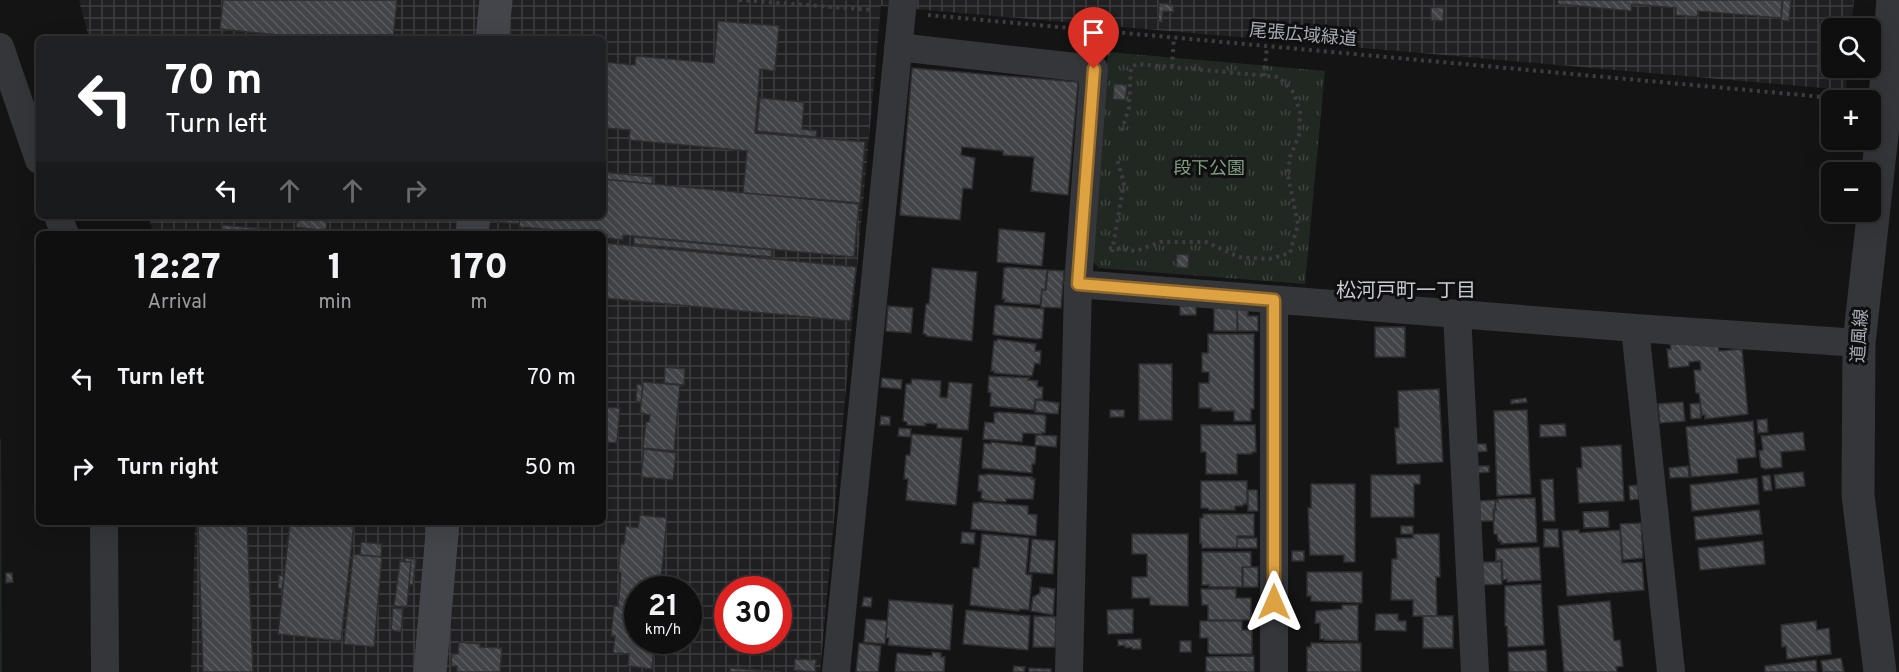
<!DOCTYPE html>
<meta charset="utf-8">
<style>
body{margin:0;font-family:Overpass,"Noto Sans JP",sans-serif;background:#181819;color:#f1f3f6;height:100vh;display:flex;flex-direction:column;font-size:22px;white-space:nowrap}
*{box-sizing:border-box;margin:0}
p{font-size:20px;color:#9b9c9f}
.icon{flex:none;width:33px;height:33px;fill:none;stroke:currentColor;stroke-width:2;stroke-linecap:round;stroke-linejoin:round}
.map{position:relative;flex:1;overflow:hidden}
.sheet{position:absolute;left:36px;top:231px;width:570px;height:294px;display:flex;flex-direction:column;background:#0f0f10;border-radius:9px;box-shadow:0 6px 24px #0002,0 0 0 2px #2f2f30}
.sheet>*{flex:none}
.banner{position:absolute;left:36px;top:36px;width:570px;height:183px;border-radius:9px;box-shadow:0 6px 24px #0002,0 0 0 2px #2f2f30;background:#202124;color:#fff;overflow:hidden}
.tools{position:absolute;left:1821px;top:18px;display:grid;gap:12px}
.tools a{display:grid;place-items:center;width:60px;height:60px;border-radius:9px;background:#0f0f10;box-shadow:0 6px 24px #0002,0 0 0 2px #2f2f30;font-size:30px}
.speed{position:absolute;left:624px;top:576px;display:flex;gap:12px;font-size:30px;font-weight:700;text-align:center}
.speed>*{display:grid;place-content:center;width:78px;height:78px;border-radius:50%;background:#0f0f10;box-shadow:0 6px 24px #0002,0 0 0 2px #2f2f30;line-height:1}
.speed small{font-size:15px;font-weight:400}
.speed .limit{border:9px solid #d22;background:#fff;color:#111}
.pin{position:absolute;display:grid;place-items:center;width:51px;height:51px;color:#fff;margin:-62px -26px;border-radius:50% 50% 50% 0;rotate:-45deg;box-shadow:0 0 6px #0007}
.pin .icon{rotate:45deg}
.me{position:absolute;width:66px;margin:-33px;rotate:0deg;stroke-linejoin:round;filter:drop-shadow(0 0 4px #0008)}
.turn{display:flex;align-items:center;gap:21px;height:126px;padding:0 30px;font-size:27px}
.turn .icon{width:78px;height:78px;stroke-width:2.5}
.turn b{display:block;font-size:42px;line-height:51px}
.lanes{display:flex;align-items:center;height:57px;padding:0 30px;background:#0003;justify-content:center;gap:30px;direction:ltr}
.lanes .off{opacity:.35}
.eta{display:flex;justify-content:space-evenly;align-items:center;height:102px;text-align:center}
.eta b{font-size:36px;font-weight:800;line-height:42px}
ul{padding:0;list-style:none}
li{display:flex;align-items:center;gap:18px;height:90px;padding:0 30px}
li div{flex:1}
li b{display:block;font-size:22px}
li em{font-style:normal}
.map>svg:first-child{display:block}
.industrial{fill:url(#industrial-grid);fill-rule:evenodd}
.park{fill:url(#park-tufts)}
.pitch{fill:#202821}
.building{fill:url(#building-back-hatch);stroke:#2e2e31;stroke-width:1.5}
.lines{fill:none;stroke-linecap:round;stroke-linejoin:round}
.path{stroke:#3b3d41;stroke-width:4;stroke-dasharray:3 4.5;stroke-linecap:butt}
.minor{stroke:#35363a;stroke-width:28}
.tertiary{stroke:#35363a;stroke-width:33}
.secondary{stroke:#43454a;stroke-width:33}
.route-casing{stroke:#91692b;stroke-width:15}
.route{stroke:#dfa242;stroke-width:10}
.labels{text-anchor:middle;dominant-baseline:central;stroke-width:6;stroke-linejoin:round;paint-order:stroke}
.street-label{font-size:18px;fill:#a7acb4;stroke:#0f0f10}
.park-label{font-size:18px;fill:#809e80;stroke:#0f0f10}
.neighbourhood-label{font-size:20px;fill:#c7cad1;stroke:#0f0f10}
</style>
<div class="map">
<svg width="1899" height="672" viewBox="0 0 1899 672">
<defs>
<pattern id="industrial-grid" width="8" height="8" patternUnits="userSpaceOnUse" patternTransform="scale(1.5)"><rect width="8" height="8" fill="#202022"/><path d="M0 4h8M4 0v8" fill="none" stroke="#3e3e40"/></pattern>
<pattern id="park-tufts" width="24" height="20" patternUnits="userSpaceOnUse" patternTransform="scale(1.5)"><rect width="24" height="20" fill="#202821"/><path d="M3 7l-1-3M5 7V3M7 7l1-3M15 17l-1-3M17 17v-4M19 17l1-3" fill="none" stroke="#3e443f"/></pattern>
<pattern id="building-back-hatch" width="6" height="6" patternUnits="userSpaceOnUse" patternTransform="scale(1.5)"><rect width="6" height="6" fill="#434448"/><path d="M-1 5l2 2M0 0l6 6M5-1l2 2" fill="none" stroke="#5b5c60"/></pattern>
</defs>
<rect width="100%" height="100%" fill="#141415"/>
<path class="industrial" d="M79,0h1775l-3,28h-19v40h16l-2,22 -965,-84 -61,666h-629l4,-150h408v-288h-450l-4,-18h454v-177h-514zM638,590h50v50h-50zM728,590h50v50h-50z"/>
<path class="park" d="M1108,52l217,19 -20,213 -206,-16 -9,-10z"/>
<path class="pitch" d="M0,439h1l1,233h-2z"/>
<path class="building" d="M223,0h174l-4,39h-74l-99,-10z
M1558,0h224l-1,18 -83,-7 -1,6 -21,-2v-7l-44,-4 -1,7 -73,-7z
M1783,0h8l-2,21 -8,-1z
M1159,3l15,2 -1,7 -10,-1 -1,11h-4z
M1431,7l13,1 -1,13 -12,-1z
M718,21l61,5 -4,45 -15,-2 -5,64 110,9 -5,61 -117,-10 4,-42 -118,-11 1,-10 -27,-2 1,-66 31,3 1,-9 78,7z
M912,68l166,14 -10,113 -37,-4 3,-34 -31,-2v-4l-41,-4 -1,8 14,3 -3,31 -9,-1 -3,32 -60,-5z
M1114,84l13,1 -2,15 -12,-1z
M760,98l44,4 -2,27 15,2 -1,6 -59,-6z
M603,172l50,5 -1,7 -49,-5z
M603,179l256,25 -5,53 -231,-22v5l-16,-2v-3l-4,-1 -84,-7 1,-11h83z
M498,216h22l-1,8 -21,-2z
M298,217l29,4 -1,10 -30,-4z
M222,225l103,9h-104z
M999,229l46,4 -3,33 -45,-4z
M634,237l138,13v7l-138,-13z
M603,243l253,24 -6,54 -247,-23z
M1177,254l12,1 -1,13 -12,-1z
M1007,267l40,3 -2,20 -3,-1 -2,16 -36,-3 1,-3h-3l2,-31h3z
M932,268l45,4 -5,69 -46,-5v-2h-3l3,-30h3z
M1048,270l16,1 -3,37 -20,-1 1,-17h4z
M997,305l47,4 -2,29 -4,1 -43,-4 -2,-1 2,-28z
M888,306l25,2 -2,25 -25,-2z
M1180,306h16v9h-16z
M1214,308h23v23h-23z
M1237,308h11v8h10v15h-20z
M1375,327h30v30h-30z
M1208,334h46v75h-3v12h-17v-10h-22v-3h-13v-25h10v-11h-7v-19h6z
M997,339l39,5 -1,7h6l-1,13 -5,-1 -3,13 -38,-3v-2h-3l3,-30h3z
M1718,343l1,8 23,-2 6,65 -43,5v-4h-3l-3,-22h-3l-2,-23h7l-1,-9 -11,1v4l-20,2 -2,-19h4l-1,-5z
M1139,364h33v56h-33z
M665,367l20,2 -1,16 -20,-2z
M989,376l40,2 -1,2 10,1 -1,6h6l-1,12h-7l-1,11 -44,-4 1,-13 -3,-1z
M882,378l20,2 -1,9 -20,-2z
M912,379l29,2 -1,16 7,1 2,-16 23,2 -4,46 -31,-2v-4l-12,-1v3l-18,-1v-3l-4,-1 3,-37h5z
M643,382l37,3 -6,66 -31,-3 3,-26h3l1,-7 -10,-2z
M637,384l6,1 -2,17h-5z
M1439,389l4,73 -46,2 -2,-36h4l-1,-37z
M1526,398l1,4 -16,2v-4z
M1036,400l23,3 -1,11 -23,-2z
M1683,402l2,19 -25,2 -2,-19z
M1700,403l1,15 -10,1 -1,-15z
M603,407l17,1 -3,35 -14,-1z
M1110,410h14v7h-14z
M1527,410l4,84 -34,2 -3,-85z
M997,412l47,3 2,2 -1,16 -3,-1v2l-19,-1 -1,9 -39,-3 2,-17 9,1v-10h3z
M881,416l9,1v8h-10z
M1767,419l1,13 -10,1 -1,-13z
M1753,421l3,36 -19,2 1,14 -47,4 -5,-50z
M1565,424l1,12 -26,1v-12z
M1201,425h54l1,27h-4v2h-15v20h-31v-22h-5z
M899,428l12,1 -1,8 -12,-1z
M1803,432l2,18 -24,2 1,15 -17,2 -4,-2 -2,-16 4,-1 -2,-14z
M912,434l50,4 -6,67 -50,-5 2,-21h-4l2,-24h4z
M1036,435l21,1 -1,11 -21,-2z
M991,442l45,5 -1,17h-3v9l-50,-5 2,-25 7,1z
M1476,444h10l1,7 -10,1z
M1621,445l3,56 -45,2 -2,-35h5l-1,-21z
M644,449l32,4 -3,27 -32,-3z
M1478,466h11v6l-10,1z
M1688,466l1,11 -19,1 -1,-10z
M1803,472l2,14 -29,3 -2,-14z
M986,474l46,3v2h3l-2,20h-27v3l-23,-2 1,-1 -3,-1 1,-7h-4l1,-16h7z
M1371,475h49v9h-6v33h-43z
M1770,475l2,15 -8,1 -2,-15z
M1757,478l2,26 -67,7 -2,-26z
M1553,479l2,42h-12l-2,-41z
M1201,481h46v23h-4v2h-8v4h-26l-1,-2h-7z
M1311,484h44v78h-11v-7h-34l-2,-47h3z
M1637,485l2,14 -9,1 -1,-14z
M1248,490h9l1,21h-10z
M1535,498l2,44 -36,2v-3h-3l-1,-7h-3l-1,-24h3l-1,-8h3v-3z
M1498,500v2h-3l-1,19h-15l-1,-20z
M978,502l50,4v8l9,1 -1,21 -65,-7 2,-26h5z
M1759,510l3,24 -66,6 -2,-23z
M1608,511l1,16 -25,1 -1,-16z
M1203,514h51v22h-17v12h-35v-5h-2v-25h3z
M640,515l27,3 -7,72h-22v50h17l-3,29 -24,-3 1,-12 -16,-1 2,-17h-4l3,-30h4l3,-33 -3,-1 3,-28h3l2,-18 12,2z
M198,522h49l6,150h-50z
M290,522l64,1 -13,118 -63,-7z
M1641,523l2,35 -20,2 -3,-36z
M1401,526h12v8h-12z
M1544,529h14l1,18h-15z
M1579,530v3l41,-3 2,33 20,-1 2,28 -77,6 -5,-65z
M962,532l13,1 -1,11 -13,-1z
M982,534l47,4 -3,36 6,1 -3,35 -9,-1 -1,2 -49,-6 3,-37h6z
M1132,534h56v72l-38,-1v-7h-18v-21h15v-23h-15z
M1413,534h26l1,43h-4l1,39h-24v-16h-22l1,-41h5l-1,-21h17z
M1237,538h20v10h-20z
M1032,539l23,2 -2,33 -24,-2z
M1763,541l2,23 -65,6 -2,-22z
M361,542l21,2 -1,13 -21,-2z
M1539,547l2,33 -34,2v-3l-4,1 -1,-20 -6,1v-12z
M1292,551h12v10h-12z
M1202,552h49v15h-9v20h-33v-2h-7z
M353,554l29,3 -8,90 -30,-3z
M405,558l11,1 -3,26 -4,-1 2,-22h-6z
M400,561l11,1 -4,45 -13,-1z
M1481,562h20l1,22 -21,1z
M1243,567h15v20h-15z
M1307,572h55v31l-51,-2v-5h-4z
M6,573h6l1,9 -7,1z
M279,575l5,1 -2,13 -4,-1z
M1541,584l3,61 -36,2 -1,-21h-2v-40z
M1040,587l15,2 -2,26 -22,-4 2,-14 7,-4z
M1201,589h35v9h15v22h-43v-15h-6z
M864,597l8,1 -1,9 -9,-1z
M889,600l64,5 -3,45 -62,-5 1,-7h-3z
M1610,601l4,40 6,-1 3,26 -7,1 1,5h-53l-6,-66z
M1342,605h16v36l-34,-1v-1h-4v-16h-5l1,-12 26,-2z
M393,608l10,1 -2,23 -10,-2z
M1133,609v24l-25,1 -1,-24z
M966,610l64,6 -2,34 -65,-6z
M1376,614h22v7h8v10l-31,-1z
M1034,616l22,1 -1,30h-22z
M1423,616h30v32h-30z
M866,619l21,2 -2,23 -21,-2z
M1200,621h42v9h10v24h-42l-2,-2v-14h-8z
M1816,621l1,9 12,-2 2,26 -44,5 -1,-13 -4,1 -1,-22z
M1141,639v10h-9v-2l-7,1v-3l-7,1v-6z
M1180,641h11v11h-11z
M459,642l21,2v3l22,1 -2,24h-43v-6h-6l1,-12h6z
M859,643l22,3 -3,26h-22z
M1311,643h50v29h-54v-25h4z
M1546,650l1,22h-38l-1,-20z
M932,652l9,1v4h4l-1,15h-49l2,-19 35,3z
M1254,656v16h-48v-15z
M1841,658l3,14h-21l-2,-11z
M795,659l21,1 -1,12 -21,-2z
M1816,660l1,12h-52v-6z
M1014,666l11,1 -1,5h-11z
M730,668l50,4h-50z
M1029,668l22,1v3h-22z"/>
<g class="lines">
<path class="path" d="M739,0l134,10
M928,15l928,85
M1172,67l2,-30
M1264,76l3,-30
M1109,248l27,3 25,-9h45l33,15 30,2 21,-6 8,-29 -10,-48 2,-19 9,-22 1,-23 -6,-19 -15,-16 -141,-13 -7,3 -2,41 -9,27
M1112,252l12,-69 -7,-24"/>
<path class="minor" d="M0,47l39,113
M898,47l196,22 -16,215 -9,388
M58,216l7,18
M1078,284l557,44 224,15
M1274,300v372
M1457,314l18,358
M1635,328l36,344
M104,522l1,150
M836,672l67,-672"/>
<path class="tertiary" d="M1880,672l-22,-177 1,-152 23,-208 11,-135"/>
<path class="secondary" d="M492,39l4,-39
M472,234l2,-18
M430,672l13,-150"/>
</g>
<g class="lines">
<defs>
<path id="route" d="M1094,69l-16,215 196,16v302"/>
</defs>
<use href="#route" class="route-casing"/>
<use href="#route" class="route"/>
</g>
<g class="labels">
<g class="street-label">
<text transform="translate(1303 36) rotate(5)">尾張広域緑道</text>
<text transform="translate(1861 336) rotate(-86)">道風線</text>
</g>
<g class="park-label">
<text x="1209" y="169">段下公園</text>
</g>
<g class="neighbourhood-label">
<text x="1406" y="292">松河戸町一丁目</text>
</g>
</g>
</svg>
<div class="tools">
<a><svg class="icon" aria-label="search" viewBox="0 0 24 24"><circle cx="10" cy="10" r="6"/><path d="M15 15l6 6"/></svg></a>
<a>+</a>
<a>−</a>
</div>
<div class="speed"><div>21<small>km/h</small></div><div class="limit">30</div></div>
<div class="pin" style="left:1094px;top:69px;background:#d93025"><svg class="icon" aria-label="arrive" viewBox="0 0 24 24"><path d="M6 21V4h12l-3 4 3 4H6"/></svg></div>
<svg class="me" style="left:1274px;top:602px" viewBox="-20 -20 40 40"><path d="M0-17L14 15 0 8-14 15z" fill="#dfa242" stroke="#fff" stroke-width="4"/></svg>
<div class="banner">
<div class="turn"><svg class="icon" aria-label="left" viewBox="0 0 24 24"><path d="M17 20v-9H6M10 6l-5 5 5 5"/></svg><div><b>70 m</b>Turn left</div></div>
<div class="lanes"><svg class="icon" aria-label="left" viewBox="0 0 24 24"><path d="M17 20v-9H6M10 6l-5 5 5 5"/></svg><svg class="icon off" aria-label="ahead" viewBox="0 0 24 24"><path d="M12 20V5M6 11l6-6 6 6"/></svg><svg class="icon off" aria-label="ahead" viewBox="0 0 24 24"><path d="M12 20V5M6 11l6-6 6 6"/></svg><svg class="icon off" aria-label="right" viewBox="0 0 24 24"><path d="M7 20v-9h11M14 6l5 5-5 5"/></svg></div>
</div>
<section class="sheet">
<div class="eta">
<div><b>12:27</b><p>Arrival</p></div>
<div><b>1</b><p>min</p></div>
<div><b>170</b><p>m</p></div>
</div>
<ul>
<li><svg class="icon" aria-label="left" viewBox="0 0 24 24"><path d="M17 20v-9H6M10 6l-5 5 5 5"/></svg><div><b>Turn left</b></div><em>70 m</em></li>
<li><svg class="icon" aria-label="right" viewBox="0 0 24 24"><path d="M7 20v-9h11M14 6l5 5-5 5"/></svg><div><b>Turn right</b></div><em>50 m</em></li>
</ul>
</section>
</div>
